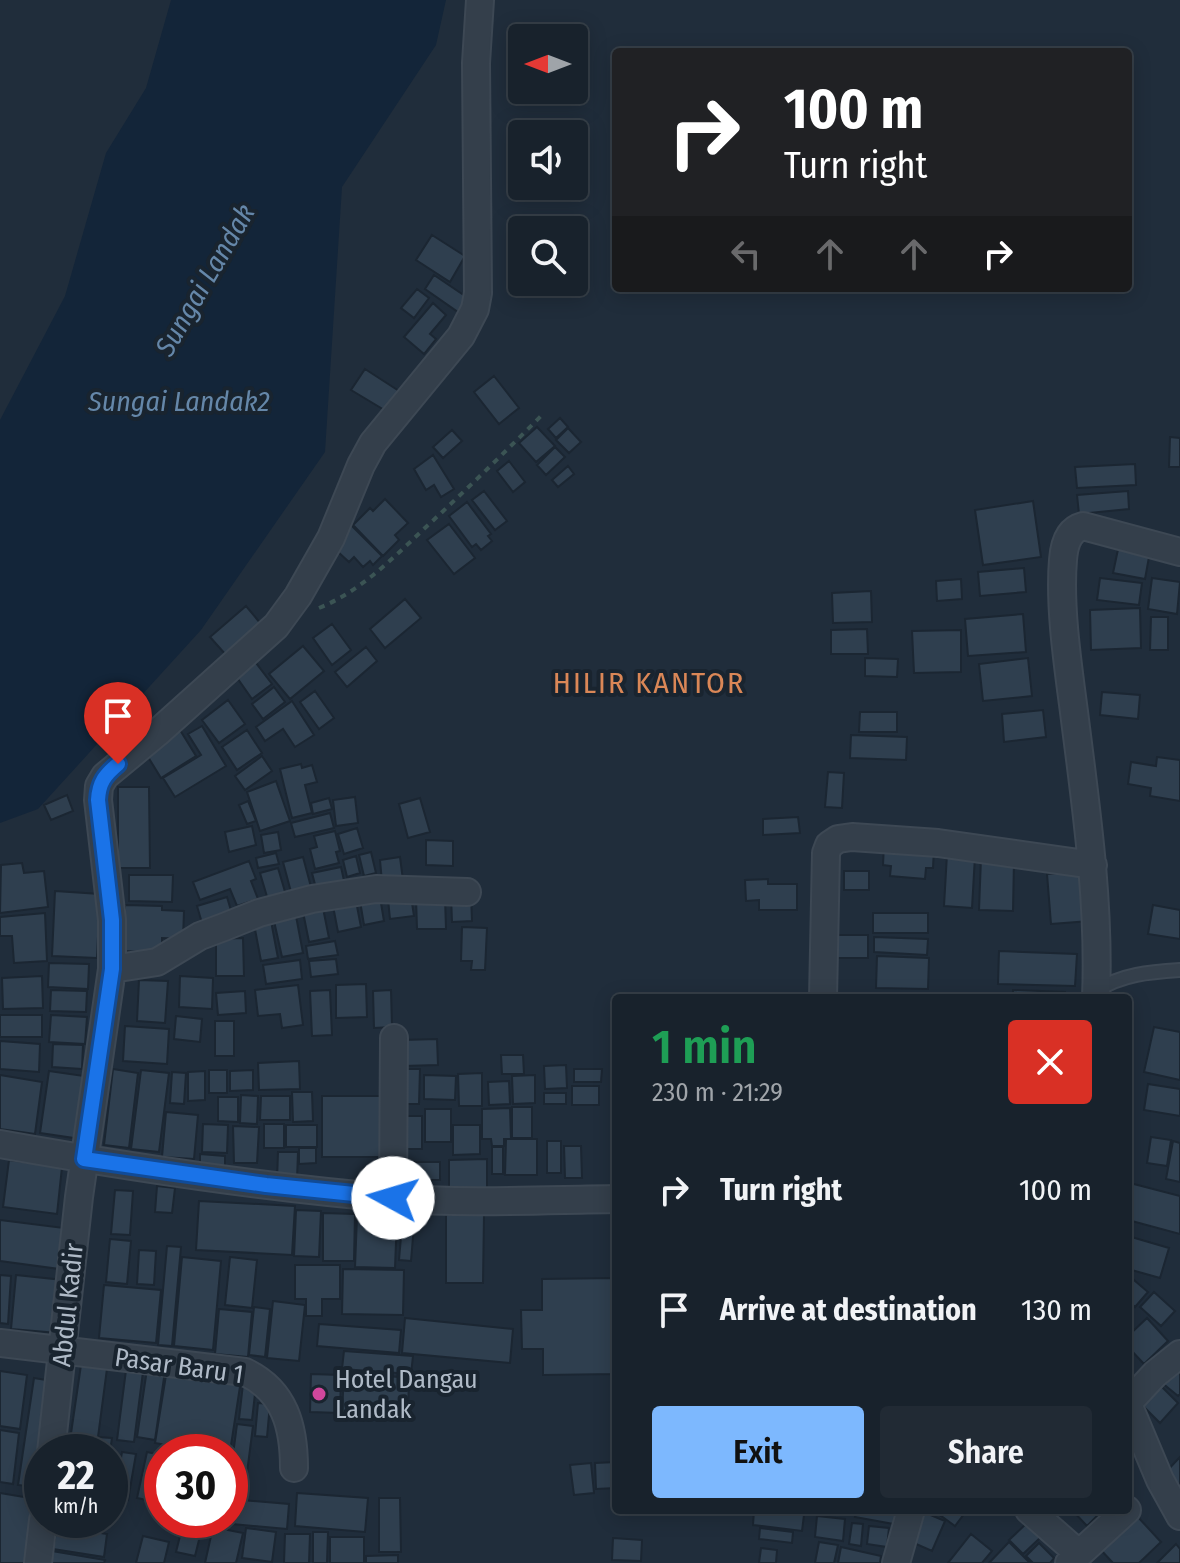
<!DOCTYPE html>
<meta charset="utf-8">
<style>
body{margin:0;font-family:"Fira Sans Condensed",sans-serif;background:#212a34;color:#f1f3f6;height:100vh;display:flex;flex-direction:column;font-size:30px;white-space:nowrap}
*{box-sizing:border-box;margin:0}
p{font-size:26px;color:#9fa4a9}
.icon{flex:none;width:44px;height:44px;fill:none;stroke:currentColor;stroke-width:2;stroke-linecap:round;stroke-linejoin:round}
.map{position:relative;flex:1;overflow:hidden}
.side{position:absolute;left:612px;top:994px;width:520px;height:520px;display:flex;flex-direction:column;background:#18222c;border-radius:8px;box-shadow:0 4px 20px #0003,0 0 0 2px #363f48}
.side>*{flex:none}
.top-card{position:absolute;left:612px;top:48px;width:520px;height:244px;border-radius:8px;box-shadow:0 4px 20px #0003,0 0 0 2px #363f48;background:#202124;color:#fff;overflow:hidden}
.needle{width:52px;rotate:270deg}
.buttons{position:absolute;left:508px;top:24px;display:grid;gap:16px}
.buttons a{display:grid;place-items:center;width:80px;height:80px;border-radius:8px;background:#18222c;box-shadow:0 4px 20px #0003,0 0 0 2px #363f48;font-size:40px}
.speed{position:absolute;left:24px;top:1434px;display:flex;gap:16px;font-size:40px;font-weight:700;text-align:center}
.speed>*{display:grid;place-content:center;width:104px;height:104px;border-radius:50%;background:#18222c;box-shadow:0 4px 20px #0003,0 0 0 2px #363f48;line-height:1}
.speed small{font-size:20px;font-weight:400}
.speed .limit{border:12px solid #d22;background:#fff;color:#111}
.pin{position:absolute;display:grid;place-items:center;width:68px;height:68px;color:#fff;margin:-82px -34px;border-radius:50% 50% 50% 0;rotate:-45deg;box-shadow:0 0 8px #0007}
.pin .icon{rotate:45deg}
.me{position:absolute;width:88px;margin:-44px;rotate:276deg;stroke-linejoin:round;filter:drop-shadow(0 0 6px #0008)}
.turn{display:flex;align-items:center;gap:28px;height:168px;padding:0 40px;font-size:36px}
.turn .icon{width:104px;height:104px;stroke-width:2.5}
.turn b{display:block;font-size:56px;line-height:68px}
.lanes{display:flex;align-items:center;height:76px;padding:0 40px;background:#0003;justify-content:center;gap:40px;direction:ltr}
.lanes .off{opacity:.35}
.round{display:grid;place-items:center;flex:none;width:84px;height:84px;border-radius:8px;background:#212a34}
.summary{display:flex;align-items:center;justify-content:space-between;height:136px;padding:0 40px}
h1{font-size:48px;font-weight:600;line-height:60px;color:#1e9e55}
.primary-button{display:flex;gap:16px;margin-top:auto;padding:16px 40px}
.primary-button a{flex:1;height:92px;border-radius:8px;background:#7db8fe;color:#111;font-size:32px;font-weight:600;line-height:92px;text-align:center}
.primary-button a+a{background:#212a34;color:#f1f3f6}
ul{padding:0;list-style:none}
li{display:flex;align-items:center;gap:24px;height:120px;padding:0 40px}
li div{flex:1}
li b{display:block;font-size:30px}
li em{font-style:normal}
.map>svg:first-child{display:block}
.water{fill:#132539}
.building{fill:#2f3f4f;stroke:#1b2632;stroke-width:2}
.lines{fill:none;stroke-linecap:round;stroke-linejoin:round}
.service-casing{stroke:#3d4854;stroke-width:16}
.minor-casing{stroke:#3d4854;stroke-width:30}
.path{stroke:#3b5454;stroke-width:4;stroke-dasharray:6 6;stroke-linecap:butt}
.service{stroke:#343f4b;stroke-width:12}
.minor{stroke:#343f4b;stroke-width:26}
.route-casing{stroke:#114b97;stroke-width:20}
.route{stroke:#1a73e8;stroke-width:14}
.hotel-dot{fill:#d1479c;stroke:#19242f;stroke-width:3}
.labels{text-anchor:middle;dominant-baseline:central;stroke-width:8;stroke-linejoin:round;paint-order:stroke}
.street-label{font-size:26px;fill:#afbac7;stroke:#19242f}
.poi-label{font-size:26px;fill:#afbac7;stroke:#19242f;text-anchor:start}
.water-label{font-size:28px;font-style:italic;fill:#6587a9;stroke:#19242f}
.quarter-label{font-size:30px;letter-spacing:2px;fill:#da8757;stroke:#19242f}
</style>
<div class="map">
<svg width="1180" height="1563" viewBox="0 0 1180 1563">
<rect width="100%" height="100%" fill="#202d3b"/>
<path class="water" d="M171,0h275l-10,45 -94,142 -17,265 -124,178 -163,179 -38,14v-403l65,-124 41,-143 40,-65z"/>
<path class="building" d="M432,235l33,21 -15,26 -34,-22z
M434,275l34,23 -10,14 -33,-23z
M417,289l12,9 -15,20 -13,-10z
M433,303l13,12 -16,19 6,5 -12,15 -20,-17z
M365,369l34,22 -13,20 -35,-21z
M494,376l25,32 -20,16 -25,-32z
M560,418l8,9 -12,11 -8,-9z
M537,427l18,19 -19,16 -17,-19z
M568,428l13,14 -12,11 -13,-13z
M452,430l10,11 -19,17 -10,-11z
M1170,437l10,1v29h-11z
M555,447l10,10 -19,18 -9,-10z
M433,455l21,34 -13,8 -7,-12 -8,5 -12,-21z
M509,461l16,21 -12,10 -16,-21z
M1135,464l1,21 -59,3 -2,-21z
M568,466l6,8 -16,13 -6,-7z
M484,491l23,30 -12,9 -23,-30z
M1128,491l1,18 -50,5 -2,-19z
M385,499l23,24 -13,12 4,5 -16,16 -30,-31 17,-17 3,3z
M1033,501l8,56 -58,8 -8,-55z
M467,502l24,32 -3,2 4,5 -11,9 -5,-6 -4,3 -23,-31z
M449,524l26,34 -21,16 -27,-34z
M351,525l31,31 -9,9 -3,-4 -7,6 -9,-10 -5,5 -12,-11 9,-14 -3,-3z
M1120,540l31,6 -6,33 -32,-6z
M1024,568l2,24 -46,4 -2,-24z
M1100,578l42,5 -3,22 -42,-5z
M1152,578l28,4 -3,32 -29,-5z
M961,579l1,20 -25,2 -1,-20z
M871,591l1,31 -39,1 -1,-30z
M405,599l16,19 -36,30 -15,-19z
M246,606l15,18 -35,31 -16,-18z
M1140,608l1,40 -50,2 -1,-40z
M1023,614l3,38 -58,4 -3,-37z
M1151,617h17v33h-18z
M332,624l19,26 -19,15 -19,-27z
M867,629l1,25h-37v-24z
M961,630v42l-47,1 -2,-42z
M303,646l21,25 -34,28 -21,-25z
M366,647l11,14 -30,26 -12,-15z
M250,655l22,29 -20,15 -21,-30z
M865,658l33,1 -1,18 -32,-1z
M1028,658l4,38 -49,5 -4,-37z
M274,687l11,15 -22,17 -11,-15z
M315,691l19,27 -15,11 -19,-27z
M1102,692l38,3 -2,24 -38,-4z
M228,700l17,24 -26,19 -17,-23z
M292,701l22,34 -19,12 -12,-18 -18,12 -9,-14z
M1043,710l3,27 -42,5 -2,-28z
M860,712h37v20h-38z
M144,716l8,11 -18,13 -8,-11z
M202,726l24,40 -51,31 -12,-19 38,-23 -13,-21z
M180,730l16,26 -35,22 -16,-26z
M247,730l15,23 -25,17 -15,-23z
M851,735l56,2 -1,23 -56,-2z
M262,756l10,15 -27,19 -10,-14z
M1157,757l23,3v41l-30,-5 1,-8 -23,-4 3,-22 25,4z
M301,764l1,4 10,-3 5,17 -12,3 7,28 -20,5 -12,-49z
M828,772l16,1 -2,35 -17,-1z
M276,781l14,40 -30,10 -13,-39z
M118,787h31l1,81h-32z
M67,795l6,16 -22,9 -7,-15z
M355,797l3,26 -22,3 -3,-26z
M329,798l3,11 -19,5 -2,-11z
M420,798l10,34 -22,6 -9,-34z
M248,801l8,20 -9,3 -8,-19z
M330,813l4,15 -39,9 -4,-14z
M798,817l2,16 -37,2v-16z
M252,826l4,19 -27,7 -4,-20z
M357,828l6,20 -19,6 -6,-20z
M335,831l5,20 -4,1 3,11 -24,6 -5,-20 7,-2 -3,-11z
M278,832l3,18 -17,3 -3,-18z
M426,840l27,1v25l-27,-1z
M884,844l50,4 -1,20h-7l-1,11 -35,-3 1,-10 -8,-1z
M371,852l5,21 -12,3 -5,-21z
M276,853l3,11 -21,4 -2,-10z
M947,854l28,2 -3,52 -28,-2z
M356,856l4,17 -13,4 -4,-17z
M303,857l8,30 -20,5 -8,-30z
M400,857l3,23 -21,2 -2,-22z
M981,858l33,2 -1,51 -34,-1z
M249,861l7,18 -5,2 7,18 -21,7 -7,-17 -30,11 -7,-18z
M22,863l2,10 20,-2 4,36 -48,6 1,-48z
M341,867l4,18 -28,7 -5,-19z
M278,868l8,27 -18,5 -8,-27z
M844,871h25v19h-25z
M1087,871l3,50 -39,3 -4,-50z
M129,875h44l-1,27 -43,-1z
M768,879v5h29v26h-38v-10l-13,1 -1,-21z
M55,891l45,3 -3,64 -45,-2z
M379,891l5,30 -20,4 -5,-30z
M471,895l1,26 -20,1 -1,-26z
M411,896l3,20 -24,3 -2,-20z
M227,897l5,17 -30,9 -5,-17z
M445,897l1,32h-29l-1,-31z
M356,901l5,26 -23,5 -5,-26z
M322,903l7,35 -20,4 -7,-35z
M125,905l37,1v4l22,1 -1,28 -21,-1v15l-38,-2z
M1153,905l27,5v29l-32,-5z
M45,913l2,48 -33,2 -2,-27h-12v-19z
M873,913h55v20h-55z
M296,916l7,37 -21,4 -8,-36z
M271,921l7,37 -17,3 -7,-37z
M462,927l25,1 -2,42h-14l1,-9h-11z
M838,935h30v23h-31z
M874,937l54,2 -1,16 -53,-3z
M243,938l1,38h-28v-37z
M335,941l3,14 -30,4 -2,-13z
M999,951l78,3 -2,32 -77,-2z
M877,956l52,2 -1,31 -52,-1z
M336,959l2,15 -27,3 -2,-16z
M300,960l2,19 -36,5 -3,-19z
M49,963l40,1 -1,25 -40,-2z
M42,976l1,32 -40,1 -1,-31z
M180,976l33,2 -1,31 -33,-2z
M139,980l29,1 -3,42 -28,-2z
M366,984l1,33 -31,1v-33z
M298,985l5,40 -21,3 -2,-14 -22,2 -3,-26z
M51,990l36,1 -1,21 -36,-1z
M330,990l2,45 -20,1 -2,-45z
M391,990l1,37 -18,1 -1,-37z
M1013,990l52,2v6h-52z
M245,991l1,22 -28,2 -2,-22z
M0,1015h42v22h-42z
M51,1015l36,2 -2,27 -36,-2z
M176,1016l26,3 -2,23 -26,-3z
M215,1021h19v35h-19z
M125,1026l44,3 -2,35 -44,-3z
M1154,1027l26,5v48l-36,-8z
M437,1039l1,26 -35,1 -1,-26z
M0,1041l40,3 -1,28 -39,-3z
M53,1044l30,1 -1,24 -30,-2z
M501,1055h22l1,19h-22z
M299,1061l1,28 -41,1 -1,-27z
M566,1065l1,23 -22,1 -1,-23z
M113,1069l25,4 -9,75 -25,-3z
M398,1069h22l-1,35h-22z
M574,1069h28l-1,13h-27z
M141,1070l28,3 -10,79 -28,-3z
M209,1070h18v23h-18z
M253,1070v20l-23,1v-20z
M49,1071l35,5 -10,62 -34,-5z
M205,1071v29l-17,1v-29z
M172,1072l14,1 -2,31 -14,-1z
M482,1073v33h-23l-1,-32z
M0,1075l42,7 -7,52 -35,-5z
M424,1075l32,1 -1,24 -31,-1z
M535,1075v28l-22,1 -1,-28z
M509,1081l1,23 -21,1 -1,-23z
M1148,1084l32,5v27l-36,-6z
M572,1086h27v19h-27z
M292,1092h20l1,29 -20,1z
M544,1093h22v11h-22z
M241,1095l17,1 -1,28 -17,-1z
M261,1096h29v24h-30z
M322,1096h61v61h-61z
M218,1097h20v25l-20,-1z
M512,1107h20v31h-20z
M510,1108l1,31h-7v7h-12l-1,-7h-9v-30z
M425,1109h26v33h-26z
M166,1112l32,3 -4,44 -32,-2z
M396,1116h26v33h-26z
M203,1124l25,1 -1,28 -25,-1z
M264,1124h20v24h-20z
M286,1125h31v22h-31z
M453,1125h27v29l-27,1z
M233,1126l26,1 -2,36h-23z
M1151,1137l20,3 -4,26 -20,-3z
M506,1139h31v36h-32z
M547,1141h14v32h-14z
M1173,1141l7,2v39l-14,-3z
M564,1146h17l1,32h-17z
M492,1147h11v27h-11z
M299,1148h17v15l-17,1z
M278,1152h20l-1,28h-20z
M200,1154l25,2v10l-25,-1z
M487,1159v30l-38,1v-30z
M9,1160l53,7 -5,47 -54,-7z
M410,1162h30v18h-29z
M1130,1183l50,13v38l-52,-14z
M157,1186l18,2 -3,25 -17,-1z
M115,1190l18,1 -3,44 -19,-1z
M199,1201l96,5 -3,49 -96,-5z
M296,1210l25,1 -2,46 -25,-1z
M323,1213l32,1 -1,47h-31z
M446,1214l38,1 -1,68h-37z
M357,1216l40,1 -2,51 -40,-1z
M0,1220l72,9 -5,41 -67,-9z
M402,1225h12l-3,36 -12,-1z
M1128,1236l41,12 -9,30 -32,-9z
M110,1239l21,2 -4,43 -21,-2z
M167,1246l14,1 -9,99 -14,-1z
M139,1250l17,1 -2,34 -17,-1z
M182,1257l39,4 -8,89 -39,-4z
M230,1257l27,3 -5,48 -27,-3z
M295,1265h45v34h-18v17h-16v-17h-11z
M343,1269l61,1 -1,45 -61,-1z
M0,1275l11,1 -3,48 -8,-1z
M16,1275l47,5 -5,53 -47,-4z
M1128,1275l20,17 -13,15 -7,-6z
M616,1278v96l-73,1v-26h-21l-1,-39h21v-31z
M104,1285l57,5 -5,53 -57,-5z
M1154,1292l21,19 -14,15 -21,-19z
M273,1301l32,4 -6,56 -32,-3z
M254,1307l16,2 -5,48 -16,-2z
M219,1309l33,3 -4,45 -33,-3z
M405,1318l108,11 -3,34 -108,-10z
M1147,1318l21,23 -24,23 -16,-17v-11z
M319,1324l82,6 -2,23 -82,-7z
M344,1351l69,5 -2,18 -69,-5z
M82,1358l26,3 -10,76 14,1 -2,14 -41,-5z
M1180,1359v35l-2,2 -17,-14z
M147,1369l18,2 -10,69 -18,-3z
M167,1369l74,11 -11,72h-59l1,-6 -17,-3z
M126,1370l17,2 -9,70 -17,-2z
M0,1371l27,4 -7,54 -20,-3z
M344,1372l65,6 -1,37 -24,-2 -1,4 -41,-2z
M311,1374l30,1 -1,38 -30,-1z
M34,1378l24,4 -16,70v36l-24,-3z
M243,1384l13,1 -4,35 -13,-1z
M1159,1384l19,19 -18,20 -20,-20z
M258,1403l12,1 -3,33 -12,-1z
M237,1424l16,2 -6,47 -16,-3z
M0,1430l19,3 -6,51 -13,-2z
M122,1452l14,2 -8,46 -14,-3z
M147,1452l14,3 -9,46 -15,-3z
M1180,1457v32l-16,-15z
M616,1462v26l-20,1 -1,-26z
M591,1463l3,30 -20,2 -4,-30z
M0,1493l42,7 -8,63h-34z
M297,1493l71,5 -3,34 -70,-6z
M379,1498h21l1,54h-22z
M230,1499l59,5 -2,25 -66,-6 1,-3h8z
M754,1510l50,5 -2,16 -49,-6z
M856,1510h46l-3,15 -44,-8z
M933,1510h34l-12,16z
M1072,1510h31l-16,16z
M921,1511l24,10 -13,30 -25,-11z
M1136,1515l25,27 -22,21h-26l-13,-14z
M817,1516l28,3 -2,22 -28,-4z
M55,1520h51l-2,10 -49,-8z
M184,1520h20l-9,36 -19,-4z
M852,1523l11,1 -2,22 -12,-2z
M1027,1523l14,14 -18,17 -14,-14z
M57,1526l50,8 -3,23 -51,-8z
M869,1526l20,2 -2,19 -20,-3z
M213,1527l30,6 -7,30h-31z
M246,1528l30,4 -4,30 -30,-4z
M760,1528l33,4 -1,11 -33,-4z
M313,1532h15l-1,31h-14z
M285,1534h25l-1,29h-25z
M971,1534l21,17 -10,12h-34z
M143,1536l26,6 -5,21h-28z
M330,1537h34v26h-34z
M613,1538l29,2 -1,21 -29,-1z
M819,1542l19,3 -4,18h-19z
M1009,1542l21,21h-41z
M1039,1543l15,15 -4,5h-17l-7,-7z
M1176,1544l4,5v14h-23z
M841,1547l40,9 -1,7h-42z
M761,1548l16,2 -1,13h-17z
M52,1551l53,9 -1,3h-54z
M398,1555v8h-32v-7z"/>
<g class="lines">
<defs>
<path id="service" d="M1096,991c26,-17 54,-19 84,-21"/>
<path id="minor" d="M112,969l45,-7 43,-26 24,-9 35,-14 53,-14 64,-10 91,3
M823,998l3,-145 3,-8 9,-6 14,-2 86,6 155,22
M1096,998c4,-96 -10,-191 -22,-286 -6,-46 -15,-106 -11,-152 1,-14 5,-30 20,-34l97,26
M0,1144c129,23 260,43 391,54 75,6 150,2 225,1
M393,1198l1,-160
M0,1343l245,29c40,19 49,55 49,96
M1128,1403l27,-29 25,-20
M1128,1404l32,76 20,36
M51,1452l28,-255 33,-228v-49l-14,-120 1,-14 6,-10 52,-43 119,-107 22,-30 33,-58 30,-73 12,-22 88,-107 14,-27 3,-16 -2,-230 4,-63
M1029,1510l49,43
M38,1563l5,-43
M896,1563l15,-53
M1069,1563l58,-53"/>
</defs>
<use href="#service" class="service-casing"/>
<use href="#minor" class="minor-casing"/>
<path class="path" d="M319,608c42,-17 74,-50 107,-81 39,-36 77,-73 115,-111"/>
<use href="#service" class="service"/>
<use href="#minor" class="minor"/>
</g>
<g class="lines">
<defs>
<path id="route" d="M118,764c-13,11 -19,18 -20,36l14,120v49l-28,190 182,26 127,13"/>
</defs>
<use href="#route" class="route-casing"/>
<use href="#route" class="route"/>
</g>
<circle class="hotel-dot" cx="319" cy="1394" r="8"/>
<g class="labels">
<g class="street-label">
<text transform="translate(68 1305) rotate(-84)">Abdul Kadir</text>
<text transform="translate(179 1366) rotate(8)">Pasar Baru 1</text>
</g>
<g class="poi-label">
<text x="335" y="1379">Hotel Dangau<tspan x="335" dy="30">Landak</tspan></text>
</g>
<g class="water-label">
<text transform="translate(205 280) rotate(-60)">Sungai Landak</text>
<text x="179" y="401">Sungai Landak2</text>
</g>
<g class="quarter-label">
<text x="649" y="683">HILIR KANTOR</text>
</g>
</g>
</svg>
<div class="buttons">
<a><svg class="needle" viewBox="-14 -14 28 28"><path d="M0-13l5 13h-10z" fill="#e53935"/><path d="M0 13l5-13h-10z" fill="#9fa4a9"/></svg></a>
<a><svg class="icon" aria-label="sound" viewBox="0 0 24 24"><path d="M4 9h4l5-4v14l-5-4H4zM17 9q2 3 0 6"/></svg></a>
<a><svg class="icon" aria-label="search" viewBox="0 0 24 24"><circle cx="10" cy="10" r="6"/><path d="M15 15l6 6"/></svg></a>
</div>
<div class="speed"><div>22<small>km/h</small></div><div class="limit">30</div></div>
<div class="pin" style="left:118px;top:764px;background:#d93025"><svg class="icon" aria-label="arrive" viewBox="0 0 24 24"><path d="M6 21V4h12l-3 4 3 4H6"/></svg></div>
<svg class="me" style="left:393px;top:1198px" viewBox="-20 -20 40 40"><circle r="19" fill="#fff"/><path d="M0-13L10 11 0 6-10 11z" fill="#1a73e8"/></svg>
<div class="top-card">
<div class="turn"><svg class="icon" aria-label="right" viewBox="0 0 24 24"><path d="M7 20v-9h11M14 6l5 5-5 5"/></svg><div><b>100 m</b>Turn right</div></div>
<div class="lanes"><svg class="icon off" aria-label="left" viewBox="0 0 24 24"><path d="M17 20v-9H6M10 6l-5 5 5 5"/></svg><svg class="icon off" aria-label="ahead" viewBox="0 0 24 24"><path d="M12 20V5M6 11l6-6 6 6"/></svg><svg class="icon off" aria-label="ahead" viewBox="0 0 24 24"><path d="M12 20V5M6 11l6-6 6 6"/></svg><svg class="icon" aria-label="right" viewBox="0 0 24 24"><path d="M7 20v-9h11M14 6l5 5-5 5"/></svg></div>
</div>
<section class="side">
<div class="summary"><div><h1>1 min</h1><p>230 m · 21:29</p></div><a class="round" style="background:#d93025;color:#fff"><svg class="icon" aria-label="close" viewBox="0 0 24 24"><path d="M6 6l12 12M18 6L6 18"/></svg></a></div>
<ul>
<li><svg class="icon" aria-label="right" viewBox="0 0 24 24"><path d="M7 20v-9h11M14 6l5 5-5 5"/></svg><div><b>Turn right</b></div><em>100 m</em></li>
<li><svg class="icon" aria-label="arrive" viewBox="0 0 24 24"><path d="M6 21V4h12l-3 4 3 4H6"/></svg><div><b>Arrive at destination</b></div><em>130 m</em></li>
</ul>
<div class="primary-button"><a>Exit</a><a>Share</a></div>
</section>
</div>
